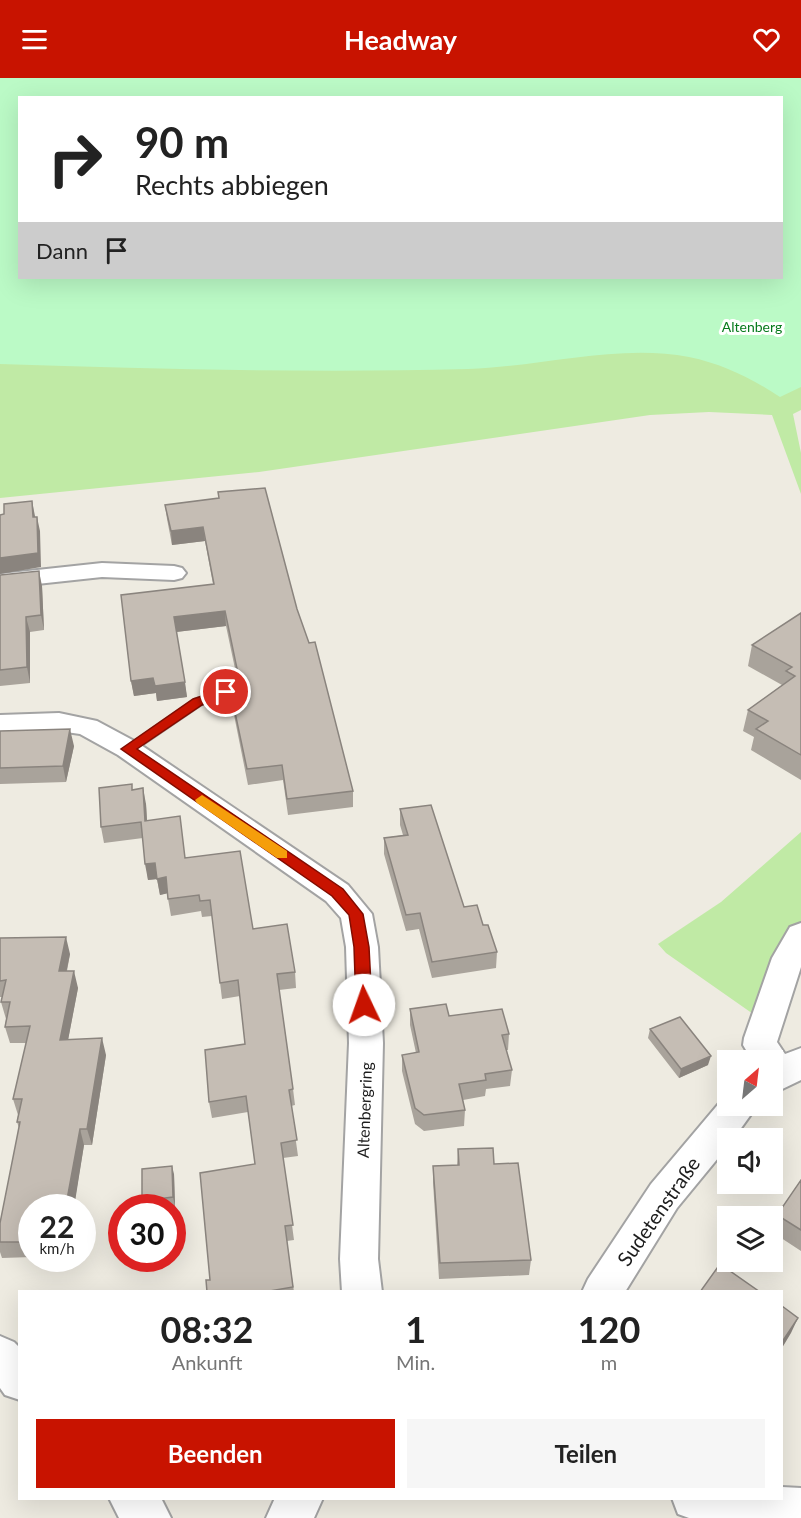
<!DOCTYPE html>
<html lang="de">
<meta charset="utf-8">
<style>
body{margin:0;font-family:Lato,sans-serif;background:#f6f6f6;color:#222;height:100vh;display:flex;flex-direction:column;font-size:22px;white-space:nowrap}
*{box-sizing:border-box;margin:0}
p{font-size:20px;color:#767676}
.icon{flex:none;width:33px;height:33px;fill:none;stroke:currentColor;stroke-width:2;stroke-linecap:round;stroke-linejoin:round}
.map{position:relative;flex:1;overflow:hidden}
.drawer{position:absolute;left:18px;top:1212px;width:765px;height:210px;display:flex;flex-direction:column;background:#fff;border-radius:0px;box-shadow:0 6px 24px #0002}
.drawer>*{flex:none}
.guide{position:absolute;left:18px;top:18px;width:765px;height:183px;border-radius:0px;box-shadow:0 6px 24px #0002;background:#fff;color:#222;overflow:hidden}
.needle{width:39px;rotate:28deg}
.controls{position:absolute;left:717px;top:972px;display:grid;gap:12px}
.controls a{display:grid;place-items:center;width:66px;height:66px;border-radius:0px;background:#fff;box-shadow:0 6px 24px #0002;font-size:30px}
.speed{position:absolute;left:18px;top:1116px;display:flex;gap:12px;font-size:30px;font-weight:700;text-align:center}
.speed>*{display:grid;place-content:center;width:78px;height:78px;border-radius:50%;background:#fff;box-shadow:0 6px 24px #0002;line-height:1}
.speed small{font-size:15px;font-weight:400}
.speed .limit{border:9px solid #d22;background:#fff;color:#111}
.pin{position:absolute;display:grid;place-items:center;width:51px;height:51px;color:#fff;margin:-26px;border:3px solid #fff;border-radius:50%;box-shadow:0 2px 6px #0007}
.me{position:absolute;width:66px;margin:-33px;rotate:357deg;stroke-linejoin:round;filter:drop-shadow(0 0 4px #0008)}
.turn{display:flex;align-items:center;gap:21px;height:126px;padding:0 18px;font-size:27px}
.turn .icon{width:78px;height:78px;stroke-width:2.5}
.turn b{display:block;font-size:42px;line-height:51px}
.then{display:flex;align-items:center;height:57px;padding:0 18px;background:#0003;gap:12px;font-size:22px}
.eta{display:flex;justify-content:space-evenly;align-items:center;height:102px;text-align:center}
.eta b{font-size:36px;font-weight:700;line-height:42px}
.action{display:flex;gap:12px;margin-top:auto;padding:12px 18px}
.action a{flex:1;height:69px;border-radius:0px;background:#c81300;color:#fff;font-size:24px;font-weight:700;line-height:69px;text-align:center}
.action a+a{background:#f6f6f6;color:#222}
header{display:flex;justify-content:space-between;align-items:center;height:78px;padding:0 18px;background:#c81300;color:#fff;font-size:27px;font-weight:700}
.map>svg:first-child{display:block}
.grass{fill:#c0eaa5}
.park{fill:#bbfac6;fill-rule:evenodd}
.lines{fill:none;stroke-linecap:round;stroke-linejoin:round}
.lane-casing{stroke:#a3a3a3;stroke-width:2}
.street-casing{stroke:#a3a3a3;stroke-width:4}
.lane{fill:#fff;fill-rule:evenodd}
.street{fill:#fff;fill-rule:evenodd}
.wall{fill:#a9a39b}
.shaded-wall{fill:#8a847e}
.building{fill:#c5bdb4;stroke:#8a847e;stroke-width:1.5}
.route{fill:#c81300;stroke:#820c00;stroke-width:1.5}
.slow{fill:#f59e0b}
.labels{text-anchor:middle;dominant-baseline:central;stroke-width:6;stroke-linejoin:round;paint-order:stroke}
.far-park-label{font-size:14px;fill:#087b1d;stroke:#fff}
.street-label{font-size:16px;fill:#1c1c1c;stroke:#fff}
.near-street-label{font-size:20px;fill:#1c1c1c;stroke:#fff}
</style>
<header><svg class="icon" aria-label="menu" viewBox="0 0 24 24"><path d="M4 6h16M4 12h16M4 18h16"/></svg>Headway<svg class="icon" aria-label="heart" viewBox="0 0 24 24"><path d="M12 20l-8-8c-3-5 5-10 8-4 3-6 11-1 8 4z"/></svg></header>
<div class="map">
<svg width="801" height="1440" viewBox="0 0 801 1440">
<rect width="100%" height="100%" fill="#eeebe1"/>
<path class="grass" d="M0,60l20,140 781,52v80l-8,4 8,39v41l-29,-79 -63,-3 -59,3 -391,57 -259,26z
M801,754v103l-35,88 -100,-70 -8,-9 63,-42z"/>
<path class="park" d="M0,0h801v309l-21,10c-29,-19 -57,-33 -91,-40 -70,-14 -150,10 -221,12 -156,4 -312,0 -468,-5zM20,20h762v180h-762z"/>
<g class="lines">
<defs>
<path id="lane" d="M226,610l4,1 2,3 -2,3 -28,10 -69,47 -5,1 -6,-4 72,-50z"/>
<path id="street" d="M102,485l72,3 8,2 4,5 -4,5 -8,2 -72,-3 -102,11v-14z
M59,635l38,8 41,22 210,142 24,29 6,33 5,96 -5,216 4,33h-40l-2,-33 9,-216 -3,-96 -5,-29 -15,-17 -208,-146 -38,-21 -21,-3 -59,2v-18z
M801,845v44l-24,75 8,12 16,-6v32l-29,14v-34h-20l-9,-15 1,-7 28,-80 18,-31z
M726,1017l2,11h29l-23,32h-6v8l-51,62 -52,84h-43l6,-13 63,-95z
M0,1258l14,6 6,6v52l-15,-5 -5,-7z
M782,1409l19,1v30h-112l-11,-4 -6,-16h110z
M109,1420h52l10,20h-52z
M275,1420h48l-9,20h-48z"/>
</defs>
<use href="#lane" class="lane-casing"/>
<use href="#street" class="street-casing"/>
<use href="#lane" class="lane"/>
<use href="#street" class="street"/>
</g>
<path class="wall" d="M218,414l79,117 56,182v16l-65,8 -5,-35 -35,5 -17,-85 -2,-16 9,-1 -12,-57 -50,6 11,65 -30,4 -1,-8 -22,3 -3,-15 82,-97 -8,-43 -33,4 -5,-26 -2,-14 54,-7z
M0,497l42,11 2,44 -14,2v51l-30,3z
M801,535v167l-50,-30 3,-13 -11,-6 5,-21 34,-25 -34,-19 4,-21z
M0,653l74,15 -8,36 -66,2z
M133,712l13,14 1,17 38,37 110,114 1,16 -17,2 14,99 2,16 -4,1 7,50 -15,2 11,82 -7,1 7,51h-87l3,-12 45,-116 -7,-52 -36,6 -3,-16 36,-58 -5,-48 -18,3 -10,-83 -10,1 -1,-6 -30,5 -4,-23 -7,2 -3,-16 -9,1 -5,-42 -39,5 -3,-16z
M400,731l64,98 19,18 14,27 -1,16 -64,10 -13,-49 -13,2 -22,-77v-16l19,-3 -3,-10z
M0,860l70,16 -3,17 11,17 -10,52 38,15 -14,90h-8l-10,60h3l1,3h-46v49l-30,1 -2,-6v-29l19,-95 -2,-6 1,-7 -5,-16 13,-56h-16l-5,-16 1,-8 -5,-17 1,-5h-2z
M410,931l39,7 60,18 -1,16h-2l6,20 -2,16 -24,3 -1,7 -22,4 2,10 -1,16 -40,5 -9,-7 -13,-53v-16l14,-2 -6,-28z
M650,951l58,36 -29,13 -31,-40z
M458,1071l36,15 37,96 -2,15 -90,4 -6,-97v-16l24,-1z
M174,1096l1,32 -13,2h-19l-1,-7z
M801,1102v71l-29,-19v-6l5,-11z"/>
<path class="shaded-wall" d="M32,423l3,15 1,16 -3,-15z
M37,439l3,14 1,36 -41,7v-16z
M203,449l2,14 -33,4 -1,-14z
M39,493l3,15 2,44 -3,-15z
M225,533l1,15 -50,6 -2,-15z
M26,539l4,15v51l-3,-16z
M153,600l32,4 2,15 -30,4 -1,-8 -22,3 -3,-15z
M70,651l4,17 -8,36 -3,-16z
M143,710l3,16 2,33 -3,-16z
M155,785l11,14 3,16 -9,2 -3,-16 -9,1 -3,-16z
M66,859l4,17 -7,34 -4,-17z
M74,893l4,17 -13,68 -5,-16z
M102,960l4,17 -14,90 -5,-16z
M711,978l-3,9 -29,13 2,-9z
M80,1051l4,16 -10,63 -8,-3z
M172,1088l2,8 1,32 -2,-9z
M798,1240l-7,15 -9,15v-6z"/>
<path class="building" d="M265,410l32,121 12,34 6,-1 38,149 -66,8 -5,-34 -35,4 -18,-85 11,-1 -15,-72 -51,6 11,65 -30,4 -2,-8 -22,3 -10,-86 93,-11 -11,-57 -32,4 -6,-26 54,-7 -1,-6z
M32,423l1,16h4l1,36 -38,5v-43l4,-1v-10z
M39,493l2,44 -15,2 1,50 -27,3v-95z
M801,535v142l-45,-26 12,-8 -20,-11 47,-34 -9,-5 6,-4 -40,-22z
M70,651l-7,37 -63,2v-37z
M132,706v6l11,-2 2,33 35,-5 5,42 55,-7 13,78 34,-5 8,48 -18,2 16,115 -4,1 8,50 -16,3 12,82 -8,1 8,61 -29,5h-57l-1,-12h4l-10,-107 55,-9 -9,-68 -37,6 -4,-52 40,-6 -7,-64 -18,3 -10,-83 -10,1 -1,-6 -31,4 -2,-22 -9,2 -2,-16 -10,1 -4,-42 -40,5 -2,-39z
M431,727l33,102 13,-2 6,20h5l9,27 -65,10 -12,-49 -14,2 -22,-77 24,-3 -8,-26z
M66,859l-7,34h15l-14,69 42,-2 -15,91h-7l-14,76h11l-1,3h-44v34h-32v-19l20,-101h-3l5,-23h-9l17,-73 -25,1 5,-25h-9l5,-22 -6,1v-43z
M446,926l3,12 53,-7 7,25 -7,1 10,35 -27,4 1,6 -27,4 6,26 -41,5 -9,-7 -13,-53 17,-3 -9,-43z
M680,939l31,39 -30,13 -31,-40z
M493,1070l1,16 24,-1 13,97 -91,3 -7,-97 26,-1 -1,-16z
M172,1088l1,31 -31,4v-32z
M801,1102v50l-24,-15z
M720,1186l40,28h-60z
M782,1228l16,12 -16,24z"/>
<path class="route" d="M226,610l5,1v6l-29,10 -65,44 206,140 20,25 6,33 3,58 -2,4 -6,2 -8,-6 -2,-58 -5,-32 -17,-19 -211,-147 72,-50z"/>
<path class="slow" d="M202,717l85,56v7h-10l-80,-55 -2,-3z"/>
<g class="labels">
<g class="far-park-label">
<text x="752" y="248">Altenberg</text>
</g>
<g class="street-label">
<text transform="translate(364 1032) rotate(-88)">Altenbergring</text>
</g>
<g class="near-street-label">
<text transform="translate(658 1133) rotate(-55)">Sudetenstraße</text>
</g>
</g>
</svg>
<div class="controls">
<a><svg class="needle" viewBox="-14 -14 28 28"><path d="M0-13l5 13h-10z" fill="#e53935"/><path d="M0 13l5-13h-10z" fill="#767676"/></svg></a>
<a><svg class="icon" aria-label="sound" viewBox="0 0 24 24"><path d="M4 9h4l5-4v14l-5-4H4zM17 9q2 3 0 6"/></svg></a>
<a><svg class="icon" aria-label="layers" viewBox="0 0 24 24"><path d="M12 4l9 5-9 5-9-5zM3 14l9 5 9-5"/></svg></a>
</div>
<div class="speed"><div>22<small>km/h</small></div><div class="limit">30</div></div>
<div class="pin" style="left:226px;top:614px;background:#d93025"><svg class="icon" aria-label="arrive" viewBox="0 0 24 24"><path d="M6 21V4h12l-3 4 3 4H6"/></svg></div>
<svg class="me" style="left:364px;top:927px" viewBox="-20 -20 40 40"><circle r="19" fill="#fff"/><path d="M0-13L10 11 0 6-10 11z" fill="#c81300"/></svg>
<div class="guide">
<div class="turn"><svg class="icon" aria-label="right" viewBox="0 0 24 24"><path d="M7 20v-9h11M14 6l5 5-5 5"/></svg><div><b>90 m</b>Rechts abbiegen</div></div>
<div class="then">Dann<svg class="icon" aria-label="arrive" viewBox="0 0 24 24"><path d="M6 21V4h12l-3 4 3 4H6"/></svg></div>
</div>
<section class="drawer">
<div class="eta">
<div><b>08:32</b><p>Ankunft</p></div>
<div><b>1</b><p>Min.</p></div>
<div><b>120</b><p>m</p></div>
</div>
<div class="action"><a>Beenden</a><a>Teilen</a></div>
</section>
</div>
